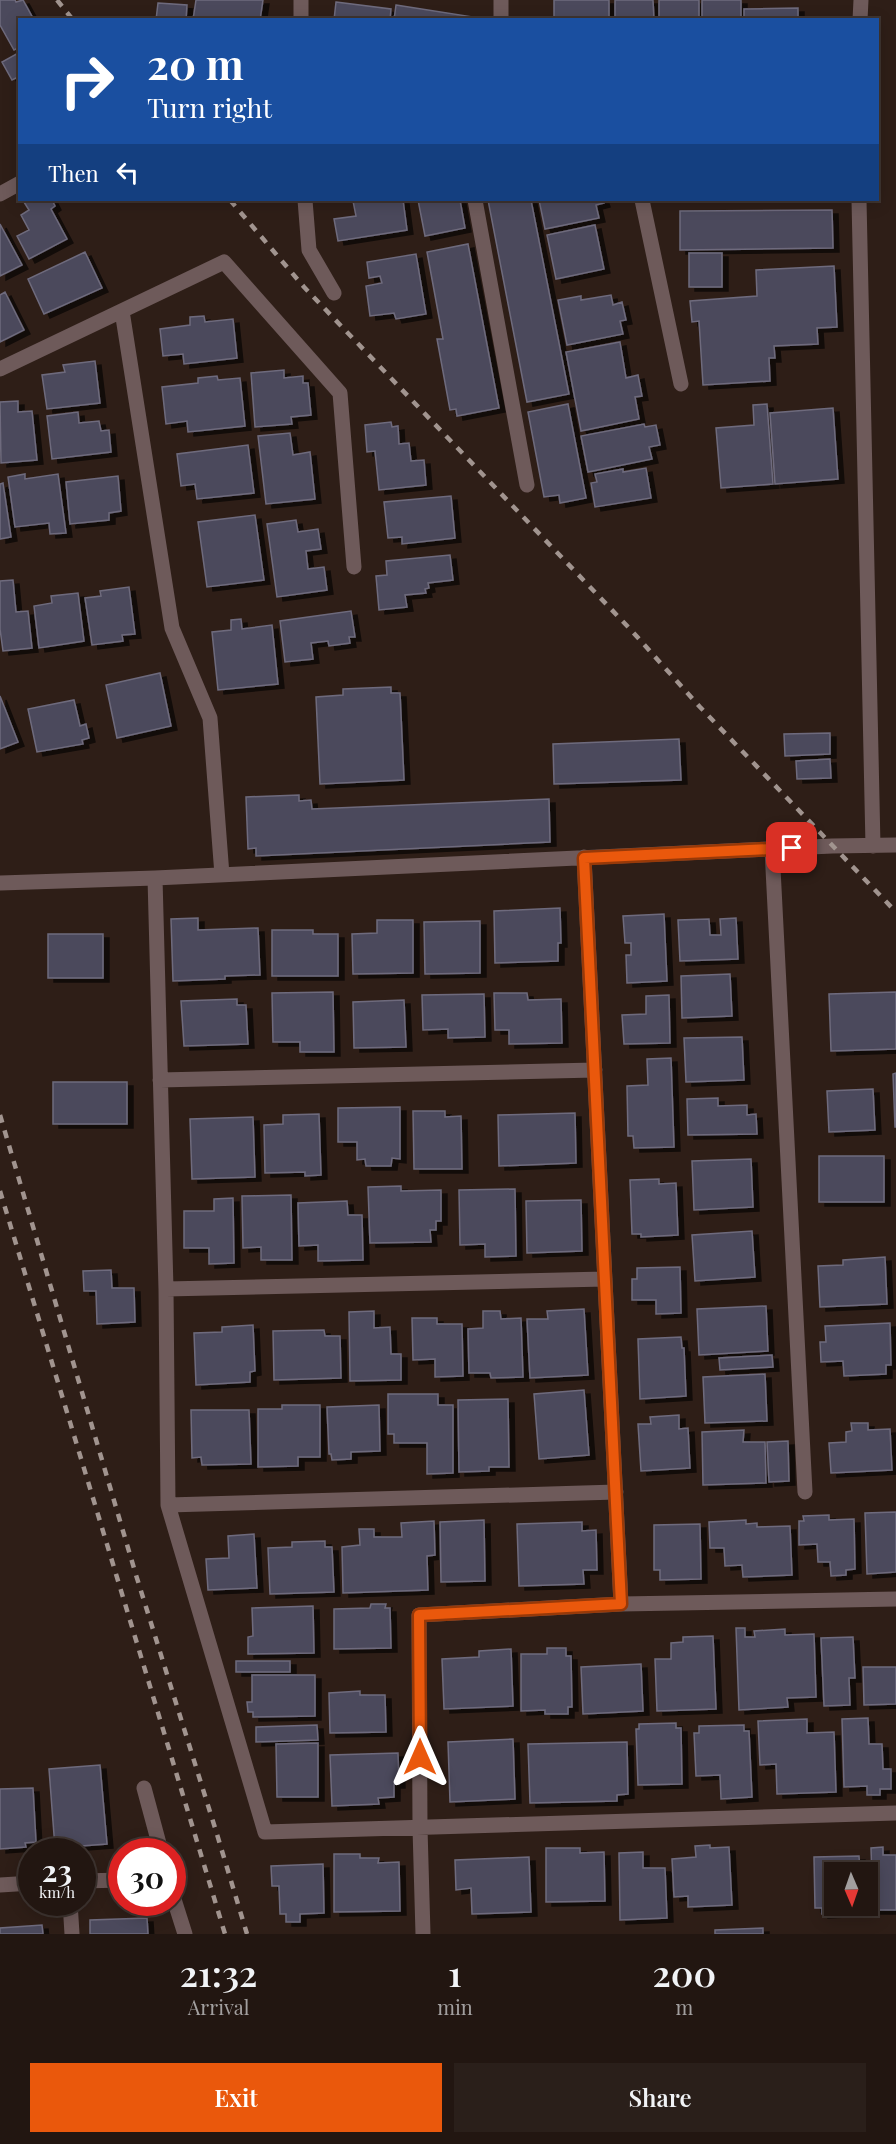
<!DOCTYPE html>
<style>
body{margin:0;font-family:"Playfair Display",serif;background:#2a1f1a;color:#f1f3f6;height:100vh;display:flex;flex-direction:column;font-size:22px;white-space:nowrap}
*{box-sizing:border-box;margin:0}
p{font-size:20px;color:#a29f9f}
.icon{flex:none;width:33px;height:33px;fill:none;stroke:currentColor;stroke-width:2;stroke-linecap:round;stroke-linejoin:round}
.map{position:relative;height:1934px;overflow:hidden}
.side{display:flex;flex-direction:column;background:#221611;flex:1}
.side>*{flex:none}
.top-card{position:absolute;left:18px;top:18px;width:861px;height:183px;border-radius:0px;box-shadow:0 3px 15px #0003,0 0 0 2px #3f3531;background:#1a4fa0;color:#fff;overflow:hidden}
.needle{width:39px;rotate:178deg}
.controls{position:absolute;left:824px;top:1862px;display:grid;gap:12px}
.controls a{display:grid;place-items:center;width:54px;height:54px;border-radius:0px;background:#221611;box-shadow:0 3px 15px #0003,0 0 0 2px #3f3531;font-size:30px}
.speed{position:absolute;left:18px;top:1838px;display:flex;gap:12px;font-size:30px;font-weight:700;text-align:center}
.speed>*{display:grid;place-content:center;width:78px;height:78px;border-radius:50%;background:#221611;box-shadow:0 3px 15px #0003,0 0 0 2px #3f3531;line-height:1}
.speed small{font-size:15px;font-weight:400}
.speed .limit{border:9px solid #d22;background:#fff;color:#111}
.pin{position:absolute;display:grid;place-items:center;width:51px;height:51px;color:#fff;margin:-26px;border-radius:12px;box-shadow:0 3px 9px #0006}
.me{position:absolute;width:66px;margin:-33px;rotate:0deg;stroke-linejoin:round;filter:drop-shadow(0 0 4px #0008)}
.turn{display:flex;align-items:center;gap:21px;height:126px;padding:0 30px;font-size:27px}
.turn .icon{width:78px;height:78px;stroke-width:2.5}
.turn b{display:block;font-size:42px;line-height:51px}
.then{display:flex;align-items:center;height:57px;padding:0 30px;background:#0003;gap:12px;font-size:22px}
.eta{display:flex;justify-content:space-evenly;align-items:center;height:102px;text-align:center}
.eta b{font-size:36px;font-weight:600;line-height:42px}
.cta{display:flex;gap:12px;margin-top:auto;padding:12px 30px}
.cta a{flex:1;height:69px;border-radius:0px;background:#ea580c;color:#fff;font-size:24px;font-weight:600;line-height:69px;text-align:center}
.cta a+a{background:#2a1f1a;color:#f1f3f6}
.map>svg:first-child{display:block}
.building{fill:#4c495b;stroke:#6e6b7d;stroke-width:1.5;filter:url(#shadow)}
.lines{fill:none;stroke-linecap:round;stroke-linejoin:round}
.minor{stroke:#6e5a5a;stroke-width:15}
.rail{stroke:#a1948f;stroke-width:4.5;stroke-dasharray:8 8;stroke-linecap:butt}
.route-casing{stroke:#983908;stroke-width:15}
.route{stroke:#ea580c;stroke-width:10}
</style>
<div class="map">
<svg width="896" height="1934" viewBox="0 0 896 1934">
<defs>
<filter id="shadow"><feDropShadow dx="6" dy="4" stdDeviation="0" flood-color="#0009"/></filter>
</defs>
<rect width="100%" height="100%" fill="#2e1e17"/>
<path class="building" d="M0,0h15l1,2 7,-2 11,20h-14v27l-6,3 -14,-25z
M196,0h67l-3,20h-67z
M554,0h55v20h-55z
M615,0h38l1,20h-39z
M659,0h40v20h-40z
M702,0h39v20h-39z
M336,2l55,7 -1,11h-56z
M158,3l29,2 -1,15h-30z
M396,5l77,12 -1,3h-78z
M798,8v12h-54v-11z
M20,52v24l-8,4 -10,-18z
M29,200h23l3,6 -4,3 16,30 -38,20 -12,-23 12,-6 -8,-15 8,-5 -5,-8z
M362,200h41l4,30 -69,11 -4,-22 22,-3 -3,-15z
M418,200h42l5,28 -40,8z
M488,200h43l38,194 -42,8z
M539,200h64l1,3 -8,2 3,13 -54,11z
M832,210l1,38 -153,2v-39z
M0,224l22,41 -22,11z
M595,225l9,44 -48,10 -9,-44z
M468,244l31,164 -42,8 -1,-7 -6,1 -13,-71h6l-16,-87z
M85,252l17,36 -58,26 -16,-35z
M689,253h33v34h-33z
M416,254l10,60 -30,5 -2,-6 -24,3 -4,-30 16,-3 -2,-7 -11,2 -2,-16z
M834,266l3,61 -20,1 1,16 -44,2 1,12h-6l1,23 -67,4 -4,-64 -7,1 -2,-21 67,-5 -1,-26z
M5,292l19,38 -24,12v-47z
M611,295l2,10 9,-3 4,18 -6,1 3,13 -56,11 -9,-45 23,-4v4z
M204,316l1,6 28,-3 4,39 -53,6 -1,-10 -20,2 -3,-27 30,-4v-8z
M620,342l6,36 12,-3 4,21 -7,1 4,22 -58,12 -15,-79z
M95,361l5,42 -53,6 -5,-34 23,-3 -2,-7z
M284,370v8l19,-2v7h5l3,32 -20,2 1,7 -37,3 -4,-54z
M217,376l1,4 22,-2 5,48 -57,6 -1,-11 -21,3 -4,-37 36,-4v-5z
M18,401v11l14,-1 5,49 -36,3 -1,-61z
M568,404l18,94 -26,5 -1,-8 -15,2 -16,-85z
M767,404l6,80 -52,4 -5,-60 38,-3 -1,-20z
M833,408l5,71 -63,5 -5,-71z
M78,412l1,11 20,-2 2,10 8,-1 2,22 -59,7 -5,-43z
M391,422l1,5 6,-1 1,18 10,-1 2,18 13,-1 2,25 -47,5 -4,-39 -8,1 -2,-27z
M644,424l1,3 11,-2 4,20 -11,2 3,12 -64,13 -7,-36z
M290,433l3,22 17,-3 5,47 -49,5 -8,-68z
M248,445l6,48 -57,6 -2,-15 -14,2 -4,-32z
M646,468l5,30 -56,9 -4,-24 6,-1 -2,-8 28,-5v3z
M25,474v5l33,-5 8,59 -16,1 -1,-11 -34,4 -7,-50z
M118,476l3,35 -12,2v7l-39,4 -4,-42z
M3,483l8,54 -11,2v-55z
M451,496l4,42 -53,6v-7l-14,1 -4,-36z
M255,515l9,65 -57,7 -9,-65z
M296,520l2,12 20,-3 3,20 -15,2 2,18 16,-2 3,23 -50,7 -10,-73z
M450,555l3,25 -25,3 1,5 -4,1 1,4 -21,2 2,12 -28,3 -3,-34 11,-1 -1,-14z
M13,580l3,32 12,-1 4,37 -29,3 -3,-22v-48z
M129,587l6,47 -13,1 1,6 -31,4 -7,-47 16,-2 -1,-5z
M78,593l6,48 -45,7 -5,-42 18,-3 -1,-7z
M351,611l4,26h-6l1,6 -21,3 -1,-5 -17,2 2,16 -28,3 -5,-41z
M241,619l1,10 30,-4 6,59 -60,6 -6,-58 19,-2v-10z
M160,673l11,53 -54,12 -11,-53z
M391,687v6h9l4,87 -84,4 -4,-87 27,-2v-6z
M0,696l18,46 -18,7z
M74,700l6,26 6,-2 3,14 -7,2 1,4 -46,8 -9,-43z
M830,733v21l-45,2 -1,-22z
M679,739l2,41 -127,4 -1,-40z
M830,759l1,19 -34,1 -1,-18z
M299,795v6l12,-1 1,9 237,-10 1,43 -294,14v-8l-8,1 -2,-52z
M560,908l1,35h-3v18l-63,2 -1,-52z
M664,914l3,67 -40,2 -1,-28h5v-12h-6l-2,-27z
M198,918v12l60,-2 2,47 -35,1v3l-52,2 -2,-62z
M736,918l2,41 -58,2 -2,-41 31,-1 1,16h11l-1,-16z
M377,920h36v53l-60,1 -1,-40 25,-1z
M480,921v52l-55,1 -1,-52z
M272,930h41v4h25v42h-66z
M48,934h55v44h-55z
M730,974l2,42 -50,2 -1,-42z
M333,992l1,60h-34v-10h-27l-1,-49z
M896,992v57l-65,2 -2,-57z
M494,993h33l1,7 33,-1 1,44 -53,1v-14h-14z
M484,994l1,43 -37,1v-9l-25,1 -1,-35z
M669,995l1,48 -46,1 -2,-29 24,-1v-18z
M237,999v6h9l2,39 -64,2 -3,-45z
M404,1000l2,47 -52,1 -1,-46z
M742,1037l2,43 -58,2 -2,-44z
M671,1058l3,89 -40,1 -1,-12h-5l-1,-50 21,-1 -1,-26z
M896,1073v54h-1l-2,-53z
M53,1082h74v42h-74z
M873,1089l2,41 -46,2 -2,-41z
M718,1098v8l29,-1v10l9,-1 1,20 -69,1 -1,-36z
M400,1107v52l-8,-1 -1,8h-25l-1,-7 -8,1v-18h-19v-34z
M413,1111h32v6l16,-1 1,53h-48z
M575,1113l1,50 -77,3 -1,-51z
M319,1114l2,61 -16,1v-4l-40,1 -1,-48 19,-1v-9z
M253,1117l2,60 -63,2 -2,-60z
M819,1156h65v46h-65z
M751,1159l2,48 -59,3 -2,-49z
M659,1179v5l17,-1 2,52 -37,2v-3h-9l-2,-54z
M401,1186v5l40,-1v31h-5v9h-6l1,12 -61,1 -2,-56z
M515,1189l1,67 -31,1v-13l-25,1 -1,-55z
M291,1195l1,65h-31v-13l-18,1 -1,-52z
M233,1198l1,65 -25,1v-16h-25v-37h30v-12z
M581,1200l1,51 -55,2 -1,-52z
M347,1201l1,14h14l1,45 -45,1v-16l-19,1 -1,-43z
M752,1231l3,46 -60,4 -3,-46z
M885,1257l2,47 -67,3 -2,-41 25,-1v-5z
M680,1267l1,46 -25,1v-14h-24v-21h5v-11z
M111,1270l1,18h22l1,34 -38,2 -1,-33h-12l-1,-20z
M766,1306l2,45 -69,4 -2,-46z
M584,1309l4,66 -58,3 -3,-59h21l-1,-8z
M374,1311v17l16,-1 1,27h10v26l-51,1 -1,-69z
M483,1311h17l1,8 20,-1 2,59 -32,1 -1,-5h-21l-1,-44 15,-1z
M412,1318h25v6h25l1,52 -28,1v-18l-22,1z
M890,1323l1,42h-5v9l-42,2 -1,-15 -22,1 -1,-20h6l-1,-16z
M253,1325l2,46 -5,1v10l-54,3 -2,-52 28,-1v-5z
M324,1330l1,6h15l1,42 -67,2 -1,-49z
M681,1337l1,11h2l2,48 -46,3 -2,-60z
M772,1355l1,12 -53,3 -1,-12z
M765,1374l2,47 -62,2 -2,-46z
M584,1390l5,65 -50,4 -5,-65z
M388,1394h50v11h15v68l-26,1v-31h-33v-9h-6z
M508,1399l1,68h-20v4l-30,1 -1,-72z
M282,1405h38v52h-22v9l-40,1v-58h24z
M379,1405l1,46 -29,1v7l-19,1 -1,-6h-2l-2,-47z
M191,1410h58l2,54 -49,1 -1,-8 -9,1z
M679,1415v14l9,-1 2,40 -49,3 -3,-47h13l-1,-7z
M851,1423h17v7l22,-1 2,41 -61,3 -2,-30 17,-1v-10l6,-1z
M744,1430l-1,12h22l1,41 -63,2 -1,-53z
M788,1441l1,40 -20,1 -2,-40z
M896,1512v60l-29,2 -2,-61z
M829,1515v5l25,-1 1,50 -9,1v5l-15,1 -1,-14h-12l-1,-18 -18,1v-24h5l-1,-5z
M484,1520l1,61 -44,1 -1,-60z
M746,1520v4l11,-1v4l33,-1 2,49 -49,2 -1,-12 -17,1 -1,-18h-14l-1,-26z
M434,1521l1,34 -8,1 1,34 -85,3 -1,-46 18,-2 -1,-16h15v8h28l-1,-14z
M582,1522v9l14,-1 1,40h-14l1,14 -65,2 -2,-62z
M700,1524l1,55 -41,1v-10h-6v-45z
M254,1534l3,54 -49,2 -2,-31 23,-1 -1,-22z
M325,1541v6h7l2,45 -64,2 -2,-46 24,-1v-5z
M371,1604h15l-1,4h5l1,40 -57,1v-40l36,-1z
M313,1606l1,47 -66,1v-17l5,-1 -1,-28z
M736,1628h9v9h10l-1,-6 31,-2v6l29,-1 2,63 -29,1 1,9 -49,3z
M713,1636l3,73 -59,2 -2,-52h16v-16l12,-1v-5z
M853,1637l2,41h-6l1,27 -26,1 -3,-68z
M547,1648h19v8h5l1,51h-4v7h-23v-4l-24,1v-57h26z
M511,1649l2,57 -69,3 -2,-50 37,-2v-6z
M236,1661h54v11h-54z
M641,1664l2,47 -60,3 -2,-47z
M863,1667h33v37l-32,1z
M252,1675h63v41l-62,1v-5h-5l-1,-10h5z
M360,1691v4h25l1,37 -56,1 -1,-40z
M868,1718l1,26h13l1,25h8v20h-11v6h-13v-9l-23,1 -2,-68z
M807,1719v14l27,-1 2,60 -59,2 -1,-30 -16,1 -2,-44z
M676,1723v5h5l1,56 -44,1 -2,-56h3v-5z
M317,1725l1,15 -62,2v-15z
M744,1725v6h5l3,66 -31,2 -1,-24 -24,1 -2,-43h5v-7z
M513,1739l2,60 -65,3 -2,-60z
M627,1742l1,52 -11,1v6l-87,2 -2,-59z
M318,1743v54h-41l-1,-53z
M398,1753l1,31h-5v13l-16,1 1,6 -47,2 -2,-51z
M100,1765l7,79 -52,4 -6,-79z
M33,1788l3,54 -11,1 1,4 -26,2v-60z
M710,1845v3l19,-1 3,58 -44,2v-11l-14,1 -2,-38 24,-2 -1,-11z
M883,1847v8h13v55h-23l-2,-62z
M546,1848h34v5l24,-1 1,49 -59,1z
M643,1852v16h22l2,50 -47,2 -1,-67z
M334,1854h26v4h19l-1,5 21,-1 1,49 -66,1z
M859,1856l1,16h-26v33h27v7l-39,2v-6h-7l-1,-51z
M529,1857l2,55 -59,2 -1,-26 -15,2 -1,-30z
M323,1864l1,49 -24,1v8h-14v-8h-6l-1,-28h-7l-1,-20z
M147,1918l1,16h-58v-14z
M42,1925l1,9h-43v-6z
M763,1928v6h-48v-4z"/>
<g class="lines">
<path class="minor" d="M501,0v20
M301,20v-20
M860,20l1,-20
M0,194l20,-11
M305,200l4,50 25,43
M475,200l52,285
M642,200l39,184
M859,200l14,646
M122,311l50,317 38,90 12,157
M0,369l224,-107 116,131 14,174
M772,849l33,643
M584,857l37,747
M155,878l11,411 2,216 97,327 631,-19
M0,883l155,-5 677,-32 64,-1
M160,1080l435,-10
M166,1289l439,-10
M168,1505l448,-13
M144,1788l17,63
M82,1881l40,-1
M0,1885l32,-2
M172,1893l13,41
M70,1902l2,32
M423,1934l-3,-106 -1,-213 202,-11 275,-5"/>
<path class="rail" d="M57,0l16,20
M230,200l74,87 327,343 69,77 196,205
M0,1115l136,460 80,256 31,103
M0,1191l225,743"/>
</g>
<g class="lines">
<defs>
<path id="route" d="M420,1757l-1,-142 202,-11 -37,-746 208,-10"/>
</defs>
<use href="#route" class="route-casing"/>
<use href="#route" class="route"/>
</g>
</svg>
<div class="controls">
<a><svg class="needle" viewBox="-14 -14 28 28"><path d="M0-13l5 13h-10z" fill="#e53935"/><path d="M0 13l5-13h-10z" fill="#a29f9f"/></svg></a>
</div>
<div class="speed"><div>23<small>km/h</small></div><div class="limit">30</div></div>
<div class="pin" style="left:792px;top:848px;background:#d93025"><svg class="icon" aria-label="arrive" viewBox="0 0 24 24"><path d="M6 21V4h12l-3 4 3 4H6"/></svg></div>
<svg class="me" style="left:420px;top:1757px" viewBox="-20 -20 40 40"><path d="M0-17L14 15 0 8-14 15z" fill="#ea580c" stroke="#fff" stroke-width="4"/></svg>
<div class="top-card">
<div class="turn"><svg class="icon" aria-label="right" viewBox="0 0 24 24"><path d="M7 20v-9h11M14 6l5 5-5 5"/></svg><div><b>20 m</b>Turn right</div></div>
<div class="then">Then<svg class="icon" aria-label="left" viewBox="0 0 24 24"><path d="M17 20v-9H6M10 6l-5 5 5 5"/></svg></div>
</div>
</div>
<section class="side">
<div class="eta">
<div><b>21:32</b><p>Arrival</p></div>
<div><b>1</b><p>min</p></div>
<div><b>200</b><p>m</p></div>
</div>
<div class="cta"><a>Exit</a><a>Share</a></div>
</section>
